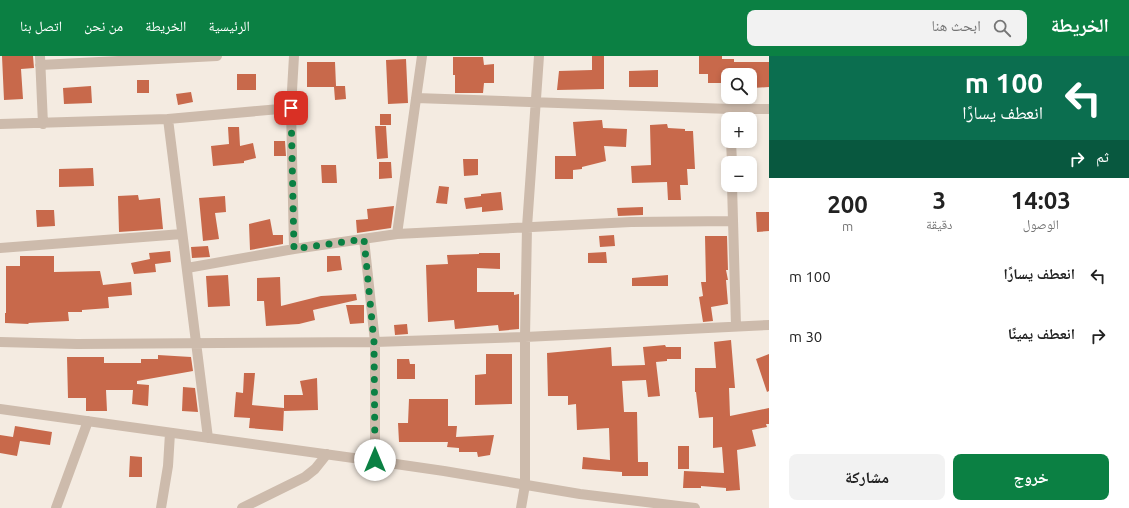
<!DOCTYPE html>
<html lang="ar">
<meta charset="utf-8">
<style>
body{margin:0;font-family:Ubuntu,"Noto Naskh Arabic",sans-serif;background:#f2f2f2;color:#222;direction:rtl;height:100vh;display:flex;flex-direction:column;font-size:15px;white-space:nowrap}
*{box-sizing:border-box;margin:0}
p{font-size:13px;color:#767676}
.icon{flex:none;width:22px;height:22px;fill:none;stroke:currentColor;stroke-width:2;stroke-linecap:round;stroke-linejoin:round}
.map{position:relative;flex:1;overflow:hidden;direction:ltr}
.panel{display:flex;flex-direction:column;background:#fff;width:360px}
.panel>*{flex:none}
.banner{background:#0b6e4f;color:#fff;overflow:hidden}
.tools{position:absolute;left:721px;top:12px;display:grid;gap:8px}
.tools a{display:grid;place-items:center;width:36px;height:36px;border-radius:8px;background:#fff;box-shadow:0 2px 6px #0003;font-size:20px}
.pin{position:absolute;display:grid;place-items:center;width:34px;height:34px;color:#fff;margin:-17px;border-radius:8px;box-shadow:0 2px 6px #0006}
.me{position:absolute;width:44px;margin:-22px;rotate:0deg;stroke-linejoin:round;filter:drop-shadow(0 0 3px #0008)}
.turn{display:flex;align-items:center;gap:14px;height:84px;padding:0 20px;font-size:18px}
.turn .icon{width:52px;height:52px;stroke-width:2.5}
.turn b{display:block;font-size:28px;line-height:34px}
.then{display:flex;align-items:center;height:38px;padding:0 20px;background:#0003;gap:8px;font-size:15px}
.eta{display:flex;justify-content:space-evenly;align-items:center;height:68px;text-align:center}
.eta b{font-size:24px;font-weight:700;line-height:28px}
.action{display:flex;gap:8px;margin-top:auto;padding:8px 20px}
.action a{flex:1;height:46px;border-radius:8px;background:#0b8043;color:#fff;font-size:16px;font-weight:700;line-height:46px;text-align:center}
.action a+a{background:#f2f2f2;color:#222}
ul{padding:0;list-style:none}
li{display:flex;align-items:center;gap:12px;height:60px;padding:0 20px}
li div{flex:1}
li b{display:block;font-size:15px}
li em{font-style:normal}
header{display:flex;align-items:center;gap:24px;box-sizing:border-box;height:56px;padding:0 20px;background:#0b8043;color:#fff}
header strong{font-size:19px}
nav{display:flex;gap:22px;margin-inline-start:auto;font-size:14px}
.search{width:280px;height:36px;background:#f2f2f2;display:flex;align-items:center;gap:10px;box-sizing:border-box;padding:0 14px;border-radius:8px;color:#767676;font-size:15px}
main{display:flex;flex:1;min-height:0}
.map>svg:first-child{display:block}
.building{fill:#c8694b}
.lines{fill:none;stroke-linecap:round;stroke-linejoin:round}
.minor{stroke:#cdbbac;stroke-width:10}
.route{stroke:#0b8043;stroke-width:7;stroke-dasharray:0 12.6}
</style>
<header>
<strong>الخريطة</strong>
<div class="search"><svg class="icon" aria-label="search" viewBox="0 0 24 24"><circle cx="10" cy="10" r="6"/><path d="M15 15l6 6"/></svg>ابحث هنا</div>
<nav><a>الرئيسية</a><a>الخريطة</a><a>من نحن</a><a>اتصل بنا</a></nav>
</header>
<main>
<section class="panel">
<div class="banner">
<div class="turn"><svg class="icon" aria-label="left" viewBox="0 0 24 24"><path d="M17 20v-9H6M10 6l-5 5 5 5"/></svg><div><b>100 m</b>انعطف يسارًا</div></div>
<div class="then">ثم<svg class="icon" aria-label="right" viewBox="0 0 24 24"><path d="M7 20v-9h11M14 6l5 5-5 5"/></svg></div>
</div>
<div class="eta">
<div><b>14:03</b><p>الوصول</p></div>
<div><b>3</b><p>دقيقة</p></div>
<div><b>200</b><p>m</p></div>
</div>
<ul>
<li><svg class="icon" aria-label="left" viewBox="0 0 24 24"><path d="M17 20v-9H6M10 6l-5 5 5 5"/></svg><div><b>انعطف يسارًا</b></div><em>100 m</em></li>
<li><svg class="icon" aria-label="right" viewBox="0 0 24 24"><path d="M7 20v-9h11M14 6l5 5-5 5"/></svg><div><b>انعطف يمينًا</b></div><em>30 m</em></li>
</ul>
<div class="action"><a>خروج</a><a>مشاركة</a></div>
</section>
<div class="map">
<svg width="769" height="452" viewBox="0 0 769 452">
<rect width="100%" height="100%" fill="#f4ebe1"/>
<path class="building" d="M2,0h31l1,12 -13,1 2,30 -19,1z
M592,0h12v33l-47,1 2,-19 33,-1z
M699,0h23v3h12v3h35v25l-17,1v-15l-30,-1 1,11h-15v-9h-9z
M453,1h30l1,8 10,-1v19h-10l-1,10h-28v-18h-2z
M406,3l2,44 -20,1 -2,-44z
M307,6h28l1,24h9l1,13 -11,1 -1,-13h-27z
M658,14v17h-29v-16z
M237,18h19v16h-19z
M137,24h12v13h-12z
M91,30l1,17 -28,1 -1,-16z
M191,36l2,10 -15,3 -2,-11z
M380,58h11v11h-11z
M602,64l1,8 24,1 -1,18 -22,-1 2,15 -24,6v2l-9,1v9h-18v-23h21l-3,-34z
M667,68l1,4 17,1v2h8l2,38h-8l1,16h-8l1,15h-13l-1,-18 -35,1 -1,-17 20,-1 -1,-40z
M375,70h11l2,32 -11,1z
M228,71h11l1,19 13,-3 3,15 -12,3v2l-31,3 -2,-20 18,-2z
M274,85h11l1,15h-12z
M463,103h15v16l-14,1z
M379,106h12l1,16 -13,1z
M321,109h15l1,18h-15z
M93,112l1,18 -35,1v-18z
M439,130l10,1 -2,17 -11,-1z
M501,136l2,18 -21,2v-5l-16,2 -2,-11 17,-2v-2z
M138,139l1,5 21,-2 3,31 -44,3 -1,-36z
M225,140l1,16 -11,1 4,26 -16,2 -4,-43z
M394,150l-3,22 -34,5 -1,-13 12,-1 -1,-10z
M643,151v8l-25,1 -1,-8z
M36,154h18l1,16 -18,1z
M756,156h13v19l-12,1z
M270,163l3,16h10v9l-33,6 -1,-26z
M614,179l1,11 -15,1 -1,-11z
M705,180h22l1,34h-2l2,10h-2l2,24 -17,3 2,14 -10,1 -4,-25 4,-1 -2,-14h5z
M208,190l2,11 -18,1 -1,-11z
M170,195l1,11 -16,2 1,8 -22,2 -3,-11 19,-4 -1,-6z
M606,196l1,11h-19v-10z
M479,197h21v16l-23,-1v24h37v3l5,-1v35l-20,2 -1,-6 -43,4 -1,-9 -26,2 -2,-57 22,-1 -1,-9 32,-1z
M20,200h34v16l46,-1 3,14 28,-3 1,13 -24,2 1,11 -27,2v2h-14l1,9 -41,2 1,1 -24,-1v-10h1v-47h14z
M327,200h13l2,14 -15,2z
M228,219l2,31 -22,1 -2,-31z
M668,219v11h-36v-8z
M280,221l1,29 40,-10 35,-2 1,6 -44,10 2,10 -16,4 -33,2 -2,-25h-7v-23z
M346,249h18v18l-14,1z
M407,268l1,10 -13,1 -1,-10z
M731,284l4,48h-6l1,28 39,-8v16h-3l1,3 -15,3 4,16 -19,4 3,40 -14,1v-3l-25,-2v2h-18l1,-17 40,2 -2,-26 -9,1v-31l-14,1 -3,-26h-1v-24h21l-2,-26z
M665,289l1,2h15v12h-14v2l-11,1 4,34 -12,1 -2,-17 -24,1 2,31h13l1,50h10v14h-26v-4l-40,-3 1,-12 27,3 -1,-32 -32,2 -1,-26 -8,1v-9h-20l-1,-43 64,-6 1,19 33,-1 -2,-18z
M486,298h26v50l-37,1v-30l11,-1z
M769,298v37l-2,1 -11,-33z
M158,299l33,2 2,14 -56,10v3l12,1 -1,21 -16,-2 1,-14h-27l1,21h-21v-13h-18l-1,-41h37v6h37v-4h17z
M397,303h12l1,5h5v15h-18z
M244,317h11l-3,32 32,3 -1,23 -34,-3 1,-10 -16,-1 2,-25 7,1z
M317,322l1,32 -34,1v-16h19l-3,-14z
M183,331l12,1 3,24 -16,-1z
M409,343h39v27h9l-1,11 38,-2 -4,20 -12,2 -1,-5h-18v-4l-12,-1 1,-5h-49l-1,-19h10z
M15,370l37,6 -2,13 -30,-4 -3,15 -17,-3v-18l13,2z
M678,390h11v23h-11z
M130,400l12,1v20h-13z"/>
<g class="lines">
<path class="minor" d="M40,0l3,68
M40,9l177,-9
M416,42l314,11h39
M168,63l40,319
M0,68l168,-5 123,-11
M731,85l1,22
M732,129l4,141
M397,178l25,-178
M364,183l11,103v119
M0,192l182,-14
M294,193l-3,-141 3,-52
M187,212l107,-19 103,-15 234,-12 102,-1
M0,286l77,2 298,-2 150,-5 244,-12
M0,353l375,52 69,10 136,23 115,14
M56,452l32,-87
M161,452l7,-42 2,-33
M242,452l63,-31 10,-8 12,-15
M521,452l4,-23v-148l2,-110 12,-171"/>
</g>
<g class="lines">
<path class="route" d="M291,52l3,141 70,-10 10,103 1,118"/>
</g>
</svg>
<div class="tools">
<a><svg class="icon" aria-label="search" viewBox="0 0 24 24"><circle cx="10" cy="10" r="6"/><path d="M15 15l6 6"/></svg></a>
<a>+</a>
<a>−</a>
</div>
<div class="pin" style="left:291px;top:52px;background:#d93025"><svg class="icon" aria-label="arrive" viewBox="0 0 24 24"><path d="M6 21V4h12l-3 4 3 4H6"/></svg></div>
<svg class="me" style="left:375px;top:404px" viewBox="-20 -20 40 40"><circle r="19" fill="#fff"/><path d="M0-13L10 11 0 6-10 11z" fill="#0b8043"/></svg>
</div>
</main>
